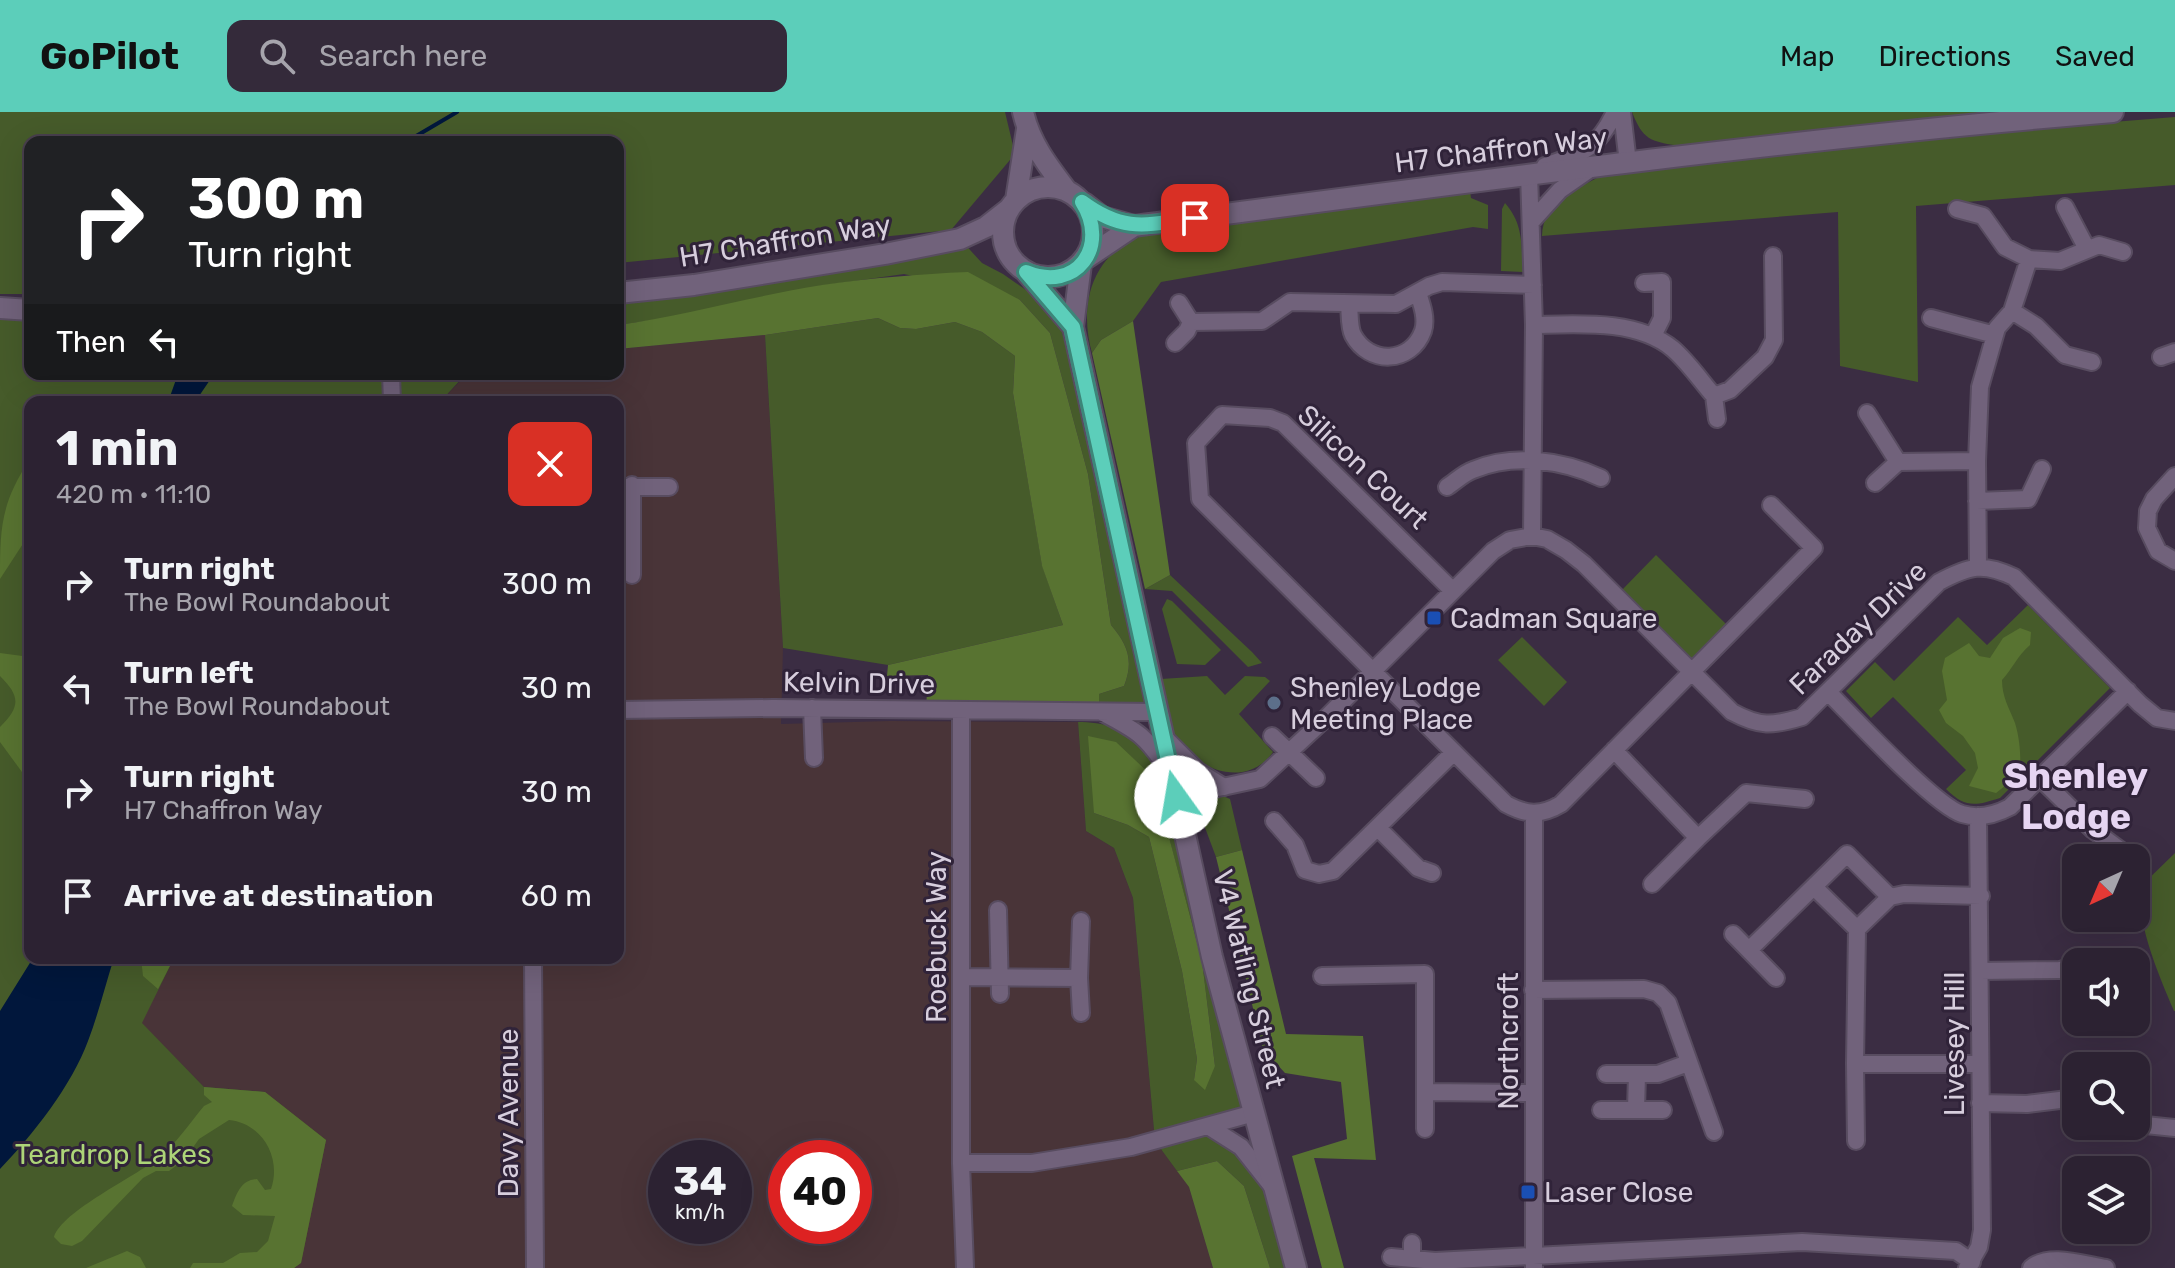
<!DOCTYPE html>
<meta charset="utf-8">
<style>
body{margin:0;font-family:Rubik,sans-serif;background:#342a3a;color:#f1f3f6;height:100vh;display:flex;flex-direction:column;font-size:30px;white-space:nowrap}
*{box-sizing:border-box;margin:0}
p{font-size:26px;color:#a6a4ac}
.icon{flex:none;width:44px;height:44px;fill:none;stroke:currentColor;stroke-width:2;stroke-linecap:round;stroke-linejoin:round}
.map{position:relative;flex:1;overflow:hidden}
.sheet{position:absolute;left:24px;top:284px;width:600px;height:568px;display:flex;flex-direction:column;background:#2c2232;border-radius:16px;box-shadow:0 8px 32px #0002,0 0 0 2px #483f4d}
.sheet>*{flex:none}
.top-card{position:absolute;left:24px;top:24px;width:600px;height:244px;border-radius:16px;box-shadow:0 8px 32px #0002,0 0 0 2px #483f4d;background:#202124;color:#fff;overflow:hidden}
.needle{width:52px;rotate:224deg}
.buttons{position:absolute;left:2062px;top:732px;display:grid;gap:16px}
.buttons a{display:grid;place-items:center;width:88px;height:88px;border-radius:16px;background:#2c2232;box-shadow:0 8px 32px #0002,0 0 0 2px #483f4d;font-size:40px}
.speed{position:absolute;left:648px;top:1028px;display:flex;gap:16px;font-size:40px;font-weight:700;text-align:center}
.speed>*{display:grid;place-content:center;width:104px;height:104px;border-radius:50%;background:#2c2232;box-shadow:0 8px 32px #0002,0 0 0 2px #483f4d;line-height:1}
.speed small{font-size:20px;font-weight:400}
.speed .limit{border:12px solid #d22;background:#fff;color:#111}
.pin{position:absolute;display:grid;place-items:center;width:68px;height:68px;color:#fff;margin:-34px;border-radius:16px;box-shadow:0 4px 12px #0006}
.me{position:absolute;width:88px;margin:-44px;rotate:347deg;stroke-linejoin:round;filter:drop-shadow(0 0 6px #0008)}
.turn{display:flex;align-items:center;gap:28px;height:168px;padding:0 32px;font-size:36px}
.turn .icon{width:104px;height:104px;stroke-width:2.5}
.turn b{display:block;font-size:56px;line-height:68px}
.then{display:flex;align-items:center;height:76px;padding:0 32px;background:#0003;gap:16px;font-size:30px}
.round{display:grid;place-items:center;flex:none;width:84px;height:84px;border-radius:16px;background:#342a3a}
.head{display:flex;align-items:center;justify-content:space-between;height:136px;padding:0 32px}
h1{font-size:48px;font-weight:700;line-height:60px}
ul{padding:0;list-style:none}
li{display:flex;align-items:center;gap:24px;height:104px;padding:0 32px}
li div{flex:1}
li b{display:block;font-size:30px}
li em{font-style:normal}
header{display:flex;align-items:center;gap:48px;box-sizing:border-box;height:112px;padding:0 40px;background:#5cceba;color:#111}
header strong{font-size:38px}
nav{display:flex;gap:44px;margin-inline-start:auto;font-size:28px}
.search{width:560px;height:72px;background:#342a3a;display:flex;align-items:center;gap:20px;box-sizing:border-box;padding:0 28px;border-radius:16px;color:#a6a4ac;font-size:30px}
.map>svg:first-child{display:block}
.industrial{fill:#493438;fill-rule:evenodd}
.green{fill:#465b2a;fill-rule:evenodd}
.forest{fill:#587331}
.water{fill:#01173c}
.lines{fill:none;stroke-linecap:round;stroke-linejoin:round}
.stream{stroke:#01173c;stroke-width:4}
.street-casing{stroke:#584c60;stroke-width:20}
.secondary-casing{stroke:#584c60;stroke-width:24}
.street{stroke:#71627b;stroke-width:16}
.secondary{stroke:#71627b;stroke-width:20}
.route-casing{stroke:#3c8679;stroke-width:20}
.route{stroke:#5cceba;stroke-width:14}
.transit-dot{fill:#1a4fb4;stroke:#302339;stroke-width:3}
.service-dot{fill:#5c6f8a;stroke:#302339;stroke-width:3}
.labels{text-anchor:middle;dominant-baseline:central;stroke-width:6;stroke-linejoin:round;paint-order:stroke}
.street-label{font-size:28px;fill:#d7cedd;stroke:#302339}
.poi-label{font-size:28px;fill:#d7cedd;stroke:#302339;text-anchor:start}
.park-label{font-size:28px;fill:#add578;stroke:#302339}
.district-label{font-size:36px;font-weight:bold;fill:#e6d5f2;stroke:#302339}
</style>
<header>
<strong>GoPilot</strong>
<div class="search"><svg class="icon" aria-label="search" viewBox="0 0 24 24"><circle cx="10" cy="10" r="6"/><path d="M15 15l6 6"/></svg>Search here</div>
<nav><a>Map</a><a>Directions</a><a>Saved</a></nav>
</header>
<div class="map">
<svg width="2175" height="1156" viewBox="0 0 2175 1156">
<rect width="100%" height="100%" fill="#3b2d43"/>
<path class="industrial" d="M765,223l18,313 -2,76 109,-3 188,1 8,109 28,17 19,50 22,243 34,46 24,81h-919l7,-5 -36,-171 -61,-5 -63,-64 33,-65h444v-556h-178l25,-26 5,-2h148v-25zM666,1046h68v68h-68zM786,1046h68v68h-68z"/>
<path class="green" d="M0,0h1005l10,42 -64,76 -333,33v-121h-588v152h-30z
M1632,0h399l-352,34c-29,-5 -36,-6 -47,-34z
M2175,5v68l-259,21 2,176 -78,-16 -2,-154 -296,24c1,-34 32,-46 59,-60l414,-46z
M1470,79l1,7 17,7v24l-15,-2 -312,55 -28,39 -32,19 -9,13c-11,-40 -5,-81 29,-107 8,-6 19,-9 29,-13z
M1505,91c19,22 16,41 18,69l-22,-1 1,-62z
M960,127l22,24 21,11 36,25 14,13 9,20 71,266 24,114 -58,-1v-17l25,-8c10,-25 4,-41 -13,-61l-23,-151 -38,-141 -30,-33 -116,-26 -85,12 -144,31 -57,8v-32z
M878,206l22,10 16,1 39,-7 27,10 33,24 -2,37 29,172 21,60 -175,40 -105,-17 -18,-313z
M0,207l30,1v54h440l-6,2 -24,26h-410v556h144l-32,65 62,64 61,5 61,48 -25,123 -7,5h-294z
M1656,443l71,70 -34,35 -71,-70z
M1170,463l82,77 10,11 -14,4 -76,-76 -27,-2z
M1167,487l5,2 49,49 -16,15 -28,-1 -15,-55z
M2028,493l82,83 -110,110c-25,8 -35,10 -54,-9l20,-19 -73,-73 -22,21 -25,-27 29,-29 19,19 64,-64 29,28z
M1522,525l45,45 -23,24 -46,-46z
M1207,564l18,19 20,-19 20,1 5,4 -31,33 34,38c-25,36 -74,20 -96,-12 -8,-12 -12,-45 -16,-61z
M1078,610c24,0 51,6 66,26 28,39 33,95 45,140 21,75 43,150 65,225l-44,12 65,65 21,78h-26l-26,-82 -27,-25 -40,10 -22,-30 -22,-243 -19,-50 -28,-17zM1153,666l49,183 13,105 -21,14 3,-21 -15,-88 -33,-134 -21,-12 -34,-12z
M1223,684l7,3 12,51 -26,7 -15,-40 3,-13z
M2175,741v158h-1c-17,-40 -33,-78 -36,-122z"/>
<path class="forest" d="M968,160l52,28 30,33 38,141 23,151c17,20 23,36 13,61l-25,8v17l-173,-2 2,-34 -41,1 1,-11 175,-40 -21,-59 -29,-173 2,-37 -33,-24 -27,-10 -39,7 -16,-1 -22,-10 -113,17 -147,14v-24c69,-10 135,-29 204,-40 49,-7 97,-11 146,-13z
M1133,209l37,254 -25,14 -53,-236 9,-13z
M30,347v74l-30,46c0,-52 1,-76 30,-120z
M2020,516l11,4 -1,13c-13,11 -17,23 -28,35 0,17 7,28 13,43 5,16 6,34 5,51l-24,19 -27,-7 9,-18 -3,-15 -12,-17 -17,-13 -7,-13 8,-10 -5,-29 3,-13 24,-15 10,13 11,2 13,-20z
M0,541l30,4v126l-30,-41v-15c21,-21 20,-31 0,-51z
M1088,624l28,6 37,35 49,184 13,105 -10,24 -11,-10 3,-21 -15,-88 -33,-134 -21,-12 -34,-12z
M1242,738l44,184 77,2 13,124 -62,-2 30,110h-22l-30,-112 55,-17 -6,-57 -56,-9 -22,-24 -47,-192z
M141,846h33l-16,31 -15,-13z
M204,975l61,5 61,48 -25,123 -7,5h-104l3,-5h30l17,-10 17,-1 11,-11 7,-25 -32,-1 -11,-9c5,-13 9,-26 25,-27l8,11 6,-1c11,-31 -9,-66 -42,-69l-30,19 -15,21 -15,11h-13l-13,7 -61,63 -10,5 -11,-2 -7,-7c8,-26 81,-60 104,-79 18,-14 31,-34 46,-52l8,-4 -8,-7z
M1217,1049l27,25 26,82h-57l-24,-81 -12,-16z
M127,1139l13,6 6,11h-60z"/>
<path class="water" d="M178,262h36l-19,28h-27z
M33,846h81c-9,28 -16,57 -26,83 -16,44 -56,95 -88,128v-158z"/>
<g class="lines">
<path class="stream" d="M406,30l51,-30"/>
<defs>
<path id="street" d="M1622,0l6,51
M1545,54c37,-13 52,-16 70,-54
M1529,62l5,151 -2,211
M2065,95l22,42
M1957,97l26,7 22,31 24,12
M1532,109l28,-31 33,-23
M1644,171l18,-1v36l-9,18
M1179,191l12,19 71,-1 28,-19 106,2 33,-18 13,-4 91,3
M1349,192c1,10 0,23 4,31 16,30 58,29 70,-4 4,-12 -1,-26 -5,-38
M2012,199l24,15 29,29 27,7
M1931,206l64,17
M1534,213c44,-1 103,-6 139,24 15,13 28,32 41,47l16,-6 35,-33 9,-17 -1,-84
M1175,231l12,-12 4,-9
M2161,245l14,-5
M391,262l1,28
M1714,284l3,23
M1867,301l31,49 79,-1
M2175,364l-21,23 -6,12 -1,17 11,23 17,10
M1875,371l23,-21
M632,373v90
M618,375h51
M1447,375c9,-6 17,-14 26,-17 40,-17 90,-10 128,8
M1977,389l51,-2 14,-30
M1978,454l-1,-105 3,-74 17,-59 15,-17 17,-52 31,2 39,-16 24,7
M1453,479l-170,-168 -13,-5 -48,-3 -26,28 4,56 306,305c20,11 35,12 55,0l253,-256 -43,-43
M1828,580c25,25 107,114 134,122 17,5 33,1 48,-7l118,-116
M812,596l2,50
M618,598l155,-2 384,4
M961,599v452l4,105
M1103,601c35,18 44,24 65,57
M1162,623l36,36 26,16
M1272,624l44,42
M1614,638l84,88 48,-45 59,6
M2041,667l52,51 30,22
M1176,685l84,-18 67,-62 166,-166 17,-11 22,-4 15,3 19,11 18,14 148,148c28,15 40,14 70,5l137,-135c30,-16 44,-20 75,-5l126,127 17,14 18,3
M1534,702v454
M1274,709l21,24 10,25 14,4 14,-3 121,-119
M1378,716l40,40 14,5
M1652,772l46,-46
M1814,775l43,42
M998,798l2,84
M1733,822l43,44
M1749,838l98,-96 43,43
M533,846l2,310
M2093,850h1
M1980,859l80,-1 16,-4
M1322,864l103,-2v118l109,1
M962,865l117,1 2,35
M1079,866l2,-57
M1533,878l111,-1 14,4 10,10 46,129
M1855,952l1,77
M1980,952h-125l2,-135 33,-32 14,-3 77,2
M1606,962h52l30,-11
M1425,980v37
M1980,991l47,1 49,-6
M1636,997l1,-34
M1601,998h62
M2136,1012l39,4
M1208,1014l33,21 30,38
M961,1051h71l99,-16 123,-34
M1391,1145l44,4 367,-19 154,9 16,11
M1412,1147v-16
M1967,1156l12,-21 3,-17 -4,-414
M2031,1156c18,-16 54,-3 75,0"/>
<path id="secondary" d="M1023,0c7,31 25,54 44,79
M1003 120a45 45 0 1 1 90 0a45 45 0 1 1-90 0Z
M1016,88l11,-71
M1084,91l18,14 32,9
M1085,147l49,-33c326,-43 652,-87 979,-114
M1081,152l-8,63 139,630 84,311
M1026,160l47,55
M618,181l76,-8 191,-31 75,-15 26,-12 23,-18
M0,196l30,2"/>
</defs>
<use href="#street" class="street-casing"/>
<use href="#secondary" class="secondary-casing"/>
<use href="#street" class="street"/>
<use href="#secondary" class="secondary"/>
</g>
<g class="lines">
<defs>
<path id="route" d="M1176,685l-103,-470 -47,-55c51,21 84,-26 56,-70 42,31 64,23 113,16"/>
</defs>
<use href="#route" class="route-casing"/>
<use href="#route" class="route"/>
</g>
<g class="transit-dot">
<rect x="1426" y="498" width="16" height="16" rx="4"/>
<rect x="1520" y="1072" width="16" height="16" rx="4"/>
</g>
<circle class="service-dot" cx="1274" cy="591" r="8"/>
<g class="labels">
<g class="street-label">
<text transform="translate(1501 38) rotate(-7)">H7 Chaffron Way</text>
<text transform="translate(785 129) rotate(-9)">H7 Chaffron Way</text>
<text transform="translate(1363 355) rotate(43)">Silicon Court</text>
<text transform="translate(1858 516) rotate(-44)">Faraday Drive</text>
<text transform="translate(859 571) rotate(1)">Kelvin Drive</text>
<text transform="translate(936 825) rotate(-90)">Roebuck Way</text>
<text transform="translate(1249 867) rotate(76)">V4 Watling Street</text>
<text transform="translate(1508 929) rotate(-90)">Northcroft</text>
<text transform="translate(1954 932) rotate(-90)">Livesey Hill</text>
<text transform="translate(508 1001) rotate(-90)">Davy Avenue</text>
</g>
<g class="poi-label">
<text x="1450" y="506">Cadman Square</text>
<text x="1290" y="575">Shenley Lodge<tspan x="1290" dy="32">Meeting Place</tspan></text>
<text x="1544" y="1080">Laser Close</text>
</g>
<g class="park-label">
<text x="113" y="1042">Teardrop Lakes</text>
</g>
<g class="district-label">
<text x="2076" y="663">Shenley<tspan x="2076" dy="41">Lodge</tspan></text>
</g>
</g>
</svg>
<div class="buttons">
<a><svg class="needle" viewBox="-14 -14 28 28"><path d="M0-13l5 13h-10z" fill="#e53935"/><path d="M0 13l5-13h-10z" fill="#a6a4ac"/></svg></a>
<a><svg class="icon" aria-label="sound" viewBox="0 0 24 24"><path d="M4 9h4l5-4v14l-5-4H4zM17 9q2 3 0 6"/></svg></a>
<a><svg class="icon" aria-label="search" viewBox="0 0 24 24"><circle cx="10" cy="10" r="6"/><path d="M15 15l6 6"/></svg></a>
<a><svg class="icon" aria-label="layers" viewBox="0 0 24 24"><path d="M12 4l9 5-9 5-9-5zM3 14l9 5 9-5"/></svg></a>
</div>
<div class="speed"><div>34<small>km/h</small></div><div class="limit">40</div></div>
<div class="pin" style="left:1195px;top:106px;background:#d93025"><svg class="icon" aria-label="arrive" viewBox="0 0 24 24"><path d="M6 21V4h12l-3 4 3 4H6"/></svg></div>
<svg class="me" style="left:1176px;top:685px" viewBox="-20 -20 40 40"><circle r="19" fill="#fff"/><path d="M0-13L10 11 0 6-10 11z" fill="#5cceba"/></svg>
<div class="top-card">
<div class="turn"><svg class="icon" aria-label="right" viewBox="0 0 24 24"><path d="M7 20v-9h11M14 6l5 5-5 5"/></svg><div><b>300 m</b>Turn right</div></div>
<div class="then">Then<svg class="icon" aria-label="left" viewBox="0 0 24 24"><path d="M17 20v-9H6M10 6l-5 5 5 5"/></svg></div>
</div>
<section class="sheet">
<div class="head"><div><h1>1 min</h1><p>420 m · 11:10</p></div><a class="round" style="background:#d93025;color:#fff"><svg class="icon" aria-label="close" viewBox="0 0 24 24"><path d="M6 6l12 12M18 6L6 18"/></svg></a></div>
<ul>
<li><svg class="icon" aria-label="right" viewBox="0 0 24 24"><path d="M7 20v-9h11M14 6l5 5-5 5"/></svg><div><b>Turn right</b><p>The Bowl Roundabout</p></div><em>300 m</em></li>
<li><svg class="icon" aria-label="left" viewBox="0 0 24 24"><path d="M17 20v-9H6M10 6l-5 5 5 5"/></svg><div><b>Turn left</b><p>The Bowl Roundabout</p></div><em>30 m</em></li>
<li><svg class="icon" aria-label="right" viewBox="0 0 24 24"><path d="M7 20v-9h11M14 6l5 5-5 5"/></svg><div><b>Turn right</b><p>H7 Chaffron Way</p></div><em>30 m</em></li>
<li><svg class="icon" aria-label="arrive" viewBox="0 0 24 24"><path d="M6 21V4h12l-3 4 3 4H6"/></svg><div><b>Arrive at destination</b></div><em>60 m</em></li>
</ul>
</section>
</div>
